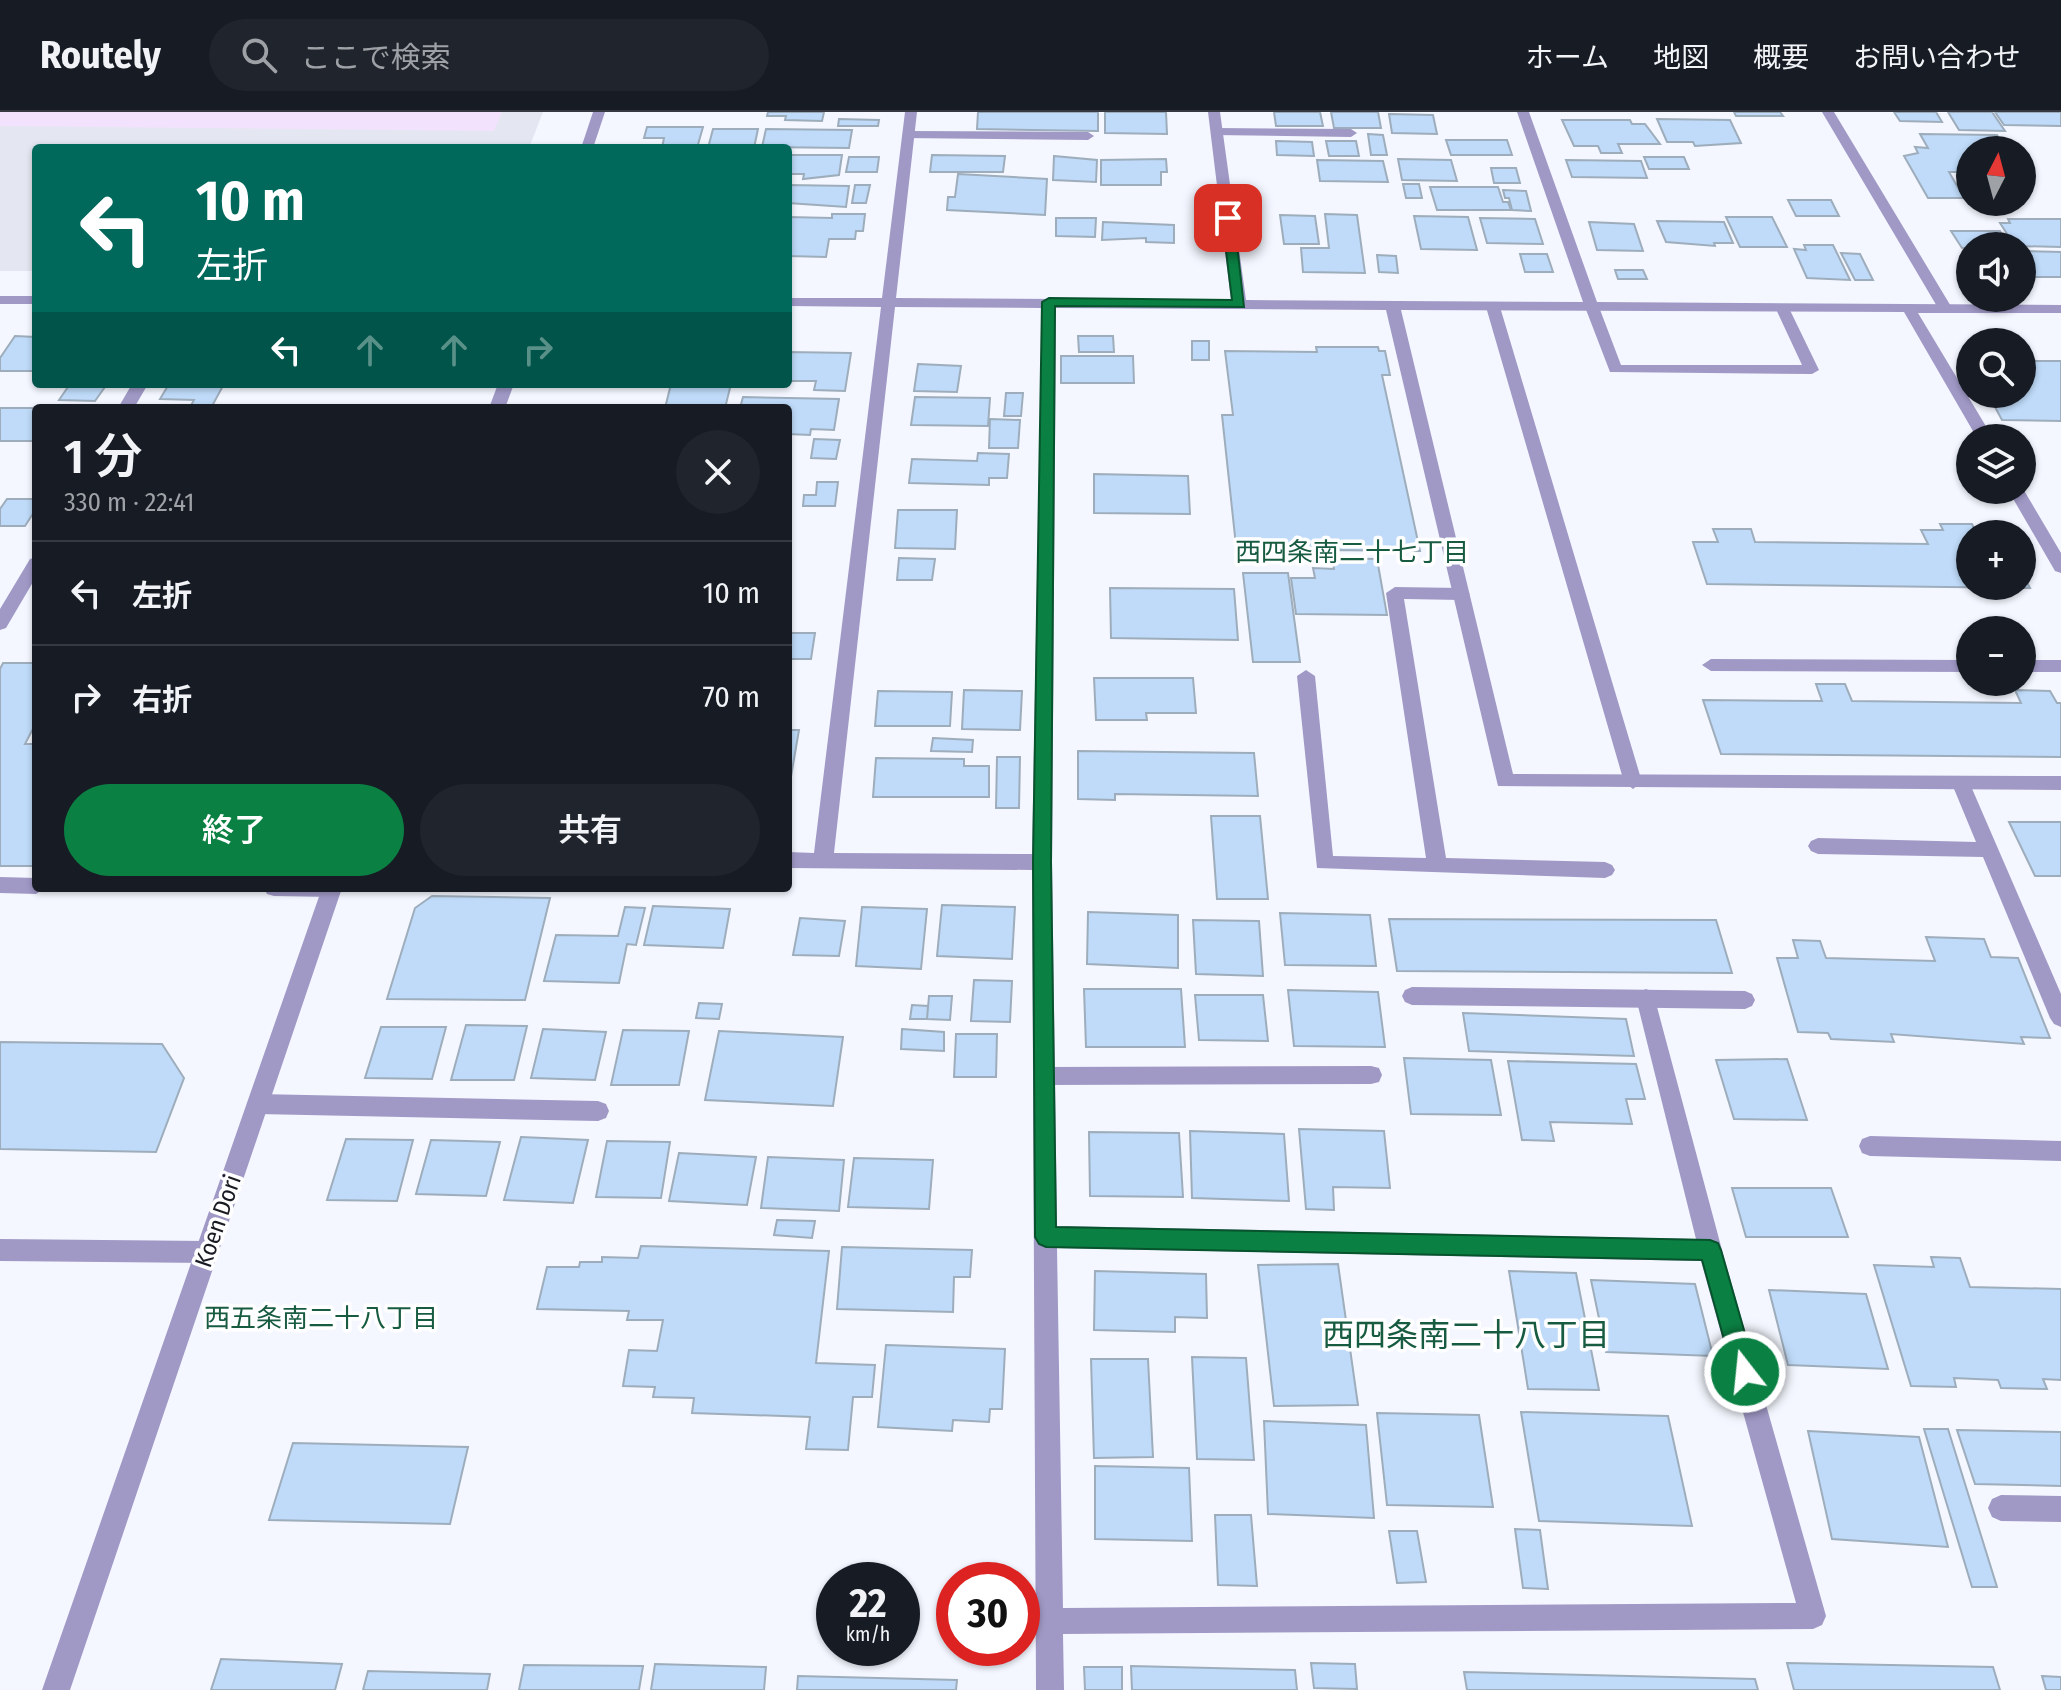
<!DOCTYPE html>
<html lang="ja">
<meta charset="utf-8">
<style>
body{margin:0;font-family:"Fira Sans Condensed","Noto Sans JP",sans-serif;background:#20242c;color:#f1f3f6;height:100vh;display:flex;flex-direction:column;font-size:30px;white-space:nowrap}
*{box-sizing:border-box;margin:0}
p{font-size:26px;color:#9ea1a6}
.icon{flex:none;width:44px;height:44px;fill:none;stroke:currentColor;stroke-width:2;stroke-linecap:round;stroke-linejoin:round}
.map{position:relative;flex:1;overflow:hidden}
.drawer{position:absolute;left:32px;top:292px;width:760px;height:488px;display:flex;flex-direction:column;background:#171b24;border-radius:8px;box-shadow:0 2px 6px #0004}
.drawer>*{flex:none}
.hud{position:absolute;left:32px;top:32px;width:760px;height:244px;border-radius:8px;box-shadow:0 2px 6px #0004;background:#00695c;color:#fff;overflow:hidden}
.needle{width:52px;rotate:6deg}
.buttons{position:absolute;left:1956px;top:24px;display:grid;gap:16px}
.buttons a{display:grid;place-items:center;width:80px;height:80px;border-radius:50%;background:#171b24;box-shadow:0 2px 6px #0004;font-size:40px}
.speed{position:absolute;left:816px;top:1450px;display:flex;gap:16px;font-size:40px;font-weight:700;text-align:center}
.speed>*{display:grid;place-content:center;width:104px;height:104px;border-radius:50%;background:#171b24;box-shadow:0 2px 6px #0004;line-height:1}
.speed small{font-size:20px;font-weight:400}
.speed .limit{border:12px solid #d22;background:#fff;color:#111}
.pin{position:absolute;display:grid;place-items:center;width:68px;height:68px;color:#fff;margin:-34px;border-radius:16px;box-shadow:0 4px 12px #0006}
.me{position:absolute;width:88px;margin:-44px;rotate:344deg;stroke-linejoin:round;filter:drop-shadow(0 0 6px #0008)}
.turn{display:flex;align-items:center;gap:28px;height:168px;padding:0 32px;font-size:36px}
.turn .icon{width:104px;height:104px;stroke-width:2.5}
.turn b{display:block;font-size:56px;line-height:68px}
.lanes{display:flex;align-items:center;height:76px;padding:0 32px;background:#0003;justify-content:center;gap:40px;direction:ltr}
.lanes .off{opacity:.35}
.round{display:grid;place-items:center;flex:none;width:84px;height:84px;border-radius:42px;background:#20242c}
.summary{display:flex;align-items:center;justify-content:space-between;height:136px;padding:0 32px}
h1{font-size:48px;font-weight:600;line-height:60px}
.button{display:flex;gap:16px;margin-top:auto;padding:16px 32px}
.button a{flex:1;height:92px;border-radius:48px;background:#0b8043;color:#fff;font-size:32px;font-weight:600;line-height:92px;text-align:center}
.button a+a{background:#20242c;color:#f1f3f6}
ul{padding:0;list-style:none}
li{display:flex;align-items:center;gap:24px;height:104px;padding:0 32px;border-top:2px solid #363941}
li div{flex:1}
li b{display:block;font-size:30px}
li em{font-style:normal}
header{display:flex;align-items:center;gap:48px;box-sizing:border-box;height:112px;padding:0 40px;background:#171b24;border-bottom:2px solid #363941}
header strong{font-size:38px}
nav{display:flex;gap:44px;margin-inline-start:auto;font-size:28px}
.search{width:560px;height:72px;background:#20242c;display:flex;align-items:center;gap:20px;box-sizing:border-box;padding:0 28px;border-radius:44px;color:#9ea1a6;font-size:30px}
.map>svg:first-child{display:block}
.built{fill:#e4e7f1}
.green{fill:#f3e2fd}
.building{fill:#bfdbf9;stroke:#9eadbc;stroke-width:2}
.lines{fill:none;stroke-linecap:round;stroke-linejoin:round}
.service{fill:#a099c6;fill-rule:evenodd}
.minor{fill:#a099c6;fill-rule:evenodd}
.tertiary{fill:#a099c6;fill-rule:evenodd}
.route{fill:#0b8043;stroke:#07532c;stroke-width:2}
.labels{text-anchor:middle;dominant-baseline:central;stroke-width:7;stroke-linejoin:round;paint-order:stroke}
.street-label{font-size:24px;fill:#191b22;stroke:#fff}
.neighbourhood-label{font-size:26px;fill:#175b41;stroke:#fff}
.near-neighbourhood-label{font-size:32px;fill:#175b41;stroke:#fff}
</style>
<header>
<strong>Routely</strong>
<div class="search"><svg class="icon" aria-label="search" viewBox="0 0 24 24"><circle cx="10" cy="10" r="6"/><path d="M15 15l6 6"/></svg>ここで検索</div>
<nav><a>ホーム</a><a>地図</a><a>概要</a><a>お問い合わせ</a></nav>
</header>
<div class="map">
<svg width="2061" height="1578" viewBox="0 0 2061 1578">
<rect width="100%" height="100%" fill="#f4f7ff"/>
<path class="built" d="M0,0h543l-14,36h-493v123h-36z"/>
<path class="green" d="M0,0h502l-8,19 -494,-5z"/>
<path class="building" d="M768,0h56l-2,9 -37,-1 1,-4h-19z
M978,0h120v19l-121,-2z
M1105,0h61l1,22 -62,-1z
M1274,0h46l3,14h-47z
M1331,0h47l3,16h-47z
M1734,0h46l3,4h-47z
M1894,0h42l6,10 -42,-1z
M1948,0h44l13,19 -46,-1z
M1995,0h66v14l-57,-1z
M1389,2l44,1 4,19 -45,-1z
M839,7l40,1 -1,6h-40z
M1657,7l73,1 11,23 -46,3 -2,-4h-26z
M1562,8h68l2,4h13l15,20h-42l4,9h-21l-3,-7h-24z
M647,15h56l-6,21h-35l2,-10h-20z
M713,17h45l-4,19h-46z
M766,17l86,1 -3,18 -87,-1z
M1368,22l15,1 4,20h-16z
M1920,22l77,1 9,14 8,1h-44v15l-5,-1 4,8h-20l15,26h-36l-24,-42 14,-3 -3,-6 13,1z
M1446,28h61l5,15h-61z
M1276,29l36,1 2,14 -37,-1z
M1326,29h30l3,15h-30z
M788,43h54l-3,20 -36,4 1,-5h-16z
M932,43l73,1 -2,16h-73z
M1054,44l43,4 -1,22 -43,-2z
M849,45h30l-2,15h-31z
M1644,45h40l5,12h-40z
M1166,47l1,13h-6v13h-60v-25z
M1398,47l53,1 6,21 -55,-1z
M1317,48l66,1 5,21 -68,-1z
M1566,48l75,1 6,17 -75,-1z
M1491,56h25l4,15h-26z
M958,62l89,5 -2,36 -98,-5 1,-13h7z
M1403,72h16l3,14h-16z
M788,73l61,1 -3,21 -58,-4z
M855,73h15l-4,18h-14z
M1430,75h68l5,15h5l3,8h-74z
M1503,78l23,1 5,20 -19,-1 -3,-12h-4z
M1788,88h43l8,16h-43z
M832,102h33l-2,17h-7l-1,8h-26l-3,18 -38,-1v-39l44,1z
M1325,102l32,1 8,58 -62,-1 -2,-24h28z
M1280,103l35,1 4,28h-35z
M1414,104l54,1 9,33 -56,-1z
M1726,105h46l15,30h-47z
M1056,106h40l-1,19 -39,-1z
M1480,106l55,1 8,25 -56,-1z
M2008,107h53v28l-46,-1 -15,-23h10z
M1657,109l67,1 9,21h-19l1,3 -49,-4z
M1103,110l71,3v18l-28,-1v-4l-44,2z
M1589,110l45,2 9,27 -46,-1z
M1951,119h49l10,15 -48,2z
M1804,133h29l17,35 -43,-2 -13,-29 12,1z
M2022,139l39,1v25h-36l-3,-6z
M1841,141l19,1 13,26h-18z
M1520,142h27l6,18h-28z
M1377,143l19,1 2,17 -19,-1z
M1615,158h28l4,9h-29z
M15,224l21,1v34h-36v-13z
M1078,224h35l1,16h-35z
M1192,229h17v19h-17z
M1316,235h62l1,4h6l5,24h-8l38,176 -94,-1 2,11 -56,-1 -1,-5h-34l-15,-140h11l-8,-64 92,1z
M788,240l63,1 -6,38 -31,-1 2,-9h-28z
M1061,244h72l1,27h-73z
M2022,249h39v60l-59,-1 -14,-26h34v-18h7z
M918,252l43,2 -4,26 -43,-1z
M70,272h37l-12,17 -36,-1z
M169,272h55l-13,24 -21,-1 4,-7 -34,-1z
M671,272h60l-6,24h-60z
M1006,281h17l-2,23h-17z
M743,285l96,2 -5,31 -23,-1 -1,6 -22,-1v-26h-48z
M915,285l75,1 -2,28 -77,-1z
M0,296h36v33h-36z
M990,307l30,1 -2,28h-29z
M814,327l26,1 -4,19 -25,-1z
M978,341l31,1 -2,24h-18v7l-80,-2 3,-24 65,2z
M1094,362l94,2 2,38 -96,-1z
M817,370h21l-3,24h-32l1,-11h12z
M7,387h29v10l-11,17h-25v-17z
M898,398h59l-2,39 -60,-1z
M1940,412h32l3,6 24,1 2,3h-31v52h52v-13l8,15 -323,-4 -14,-42h25l-5,-13h38l4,13 173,2 -7,-14h22z
M899,446l36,1 -3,21h-35z
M1332,446l45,1 10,56 -91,-1 -5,-36h24l-2,-10 21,1z
M1243,461h45l12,89h-47z
M1110,476l124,1 4,51 -127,-2z
M788,521h27l-4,26h-23z
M3,551h33v60l-11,21h11v122h-36v-197z
M1094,566h99l3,35h-50l1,7h-51z
M1816,572h29l7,17 169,2 -6,-13 35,1 7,12h4v54l-340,-3 -18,-54 119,1z
M964,578l58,1 -2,39 -58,-1z
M878,579l74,1 -2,34h-75z
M788,618h11l-11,64z
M933,626l40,2 -1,12 -41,-1z
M1078,639l176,2 4,43 -143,-2v6l-37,-1z
M997,645h23l-1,51h-23z
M876,646l88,1v7h25v31h-116z
M1211,704h49l8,83h-51z
M2009,710h52v54h-26z
M432,784l118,2 -25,102 -138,-1 28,-91z
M942,793l73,2 -3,52 -75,-3z
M653,794l77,3 -7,39 -79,-3z
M625,795l20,1 -9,37 -9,-1 -8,39 -75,-2 12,-46 62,1z
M862,795l65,2 -6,60 -65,-3z
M1088,800l90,3v53l-91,-4z
M1280,801l90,2 6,51 -91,-1z
M800,806l45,3 -6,35 -46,-1z
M1389,807l327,1 16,53 -335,-2z
M1193,808l66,1 4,55 -67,-2z
M1926,825l58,2 7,18 27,1 32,80 -29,-1 3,7 -133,-10 3,8 -63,-3 -3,-6 -30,-1 -21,-74h21l-5,-18 27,1 6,17 109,3z
M974,868l38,1 -2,41 -39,-1z
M1084,877h97l4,58h-99z
M1288,878l90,2 7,55 -91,-1z
M1195,883h68l5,46 -69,-1z
M929,884h23l-2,24 -23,-1z
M699,891l23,1 -3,15 -23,-1z
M912,893l16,1 -1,13h-17z
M1463,901l163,6 8,37 -165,-5z
M466,913l61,1 -13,54h-63z
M381,915h65l-14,52 -67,-1z
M543,917l63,3 -11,48 -64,-2z
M902,917l42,3v19l-43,-2z
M623,918l66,1 -10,54h-68z
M719,919l124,6 -10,69 -128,-6z
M956,922h41l-1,43h-42z
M0,930l162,2 22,34 -28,74 -156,-3z
M1404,946l87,2 10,55 -90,-1z
M1787,947l20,61 -73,-1 -18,-59z
M1508,949l128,3 9,35h-19l6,25 -82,-2 4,19 -32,-1z
M1299,1017l85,2 6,57 -57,-1 1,23 -28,-1z
M1190,1019l94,3 5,67 -97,-3z
M1089,1020l90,1 4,64 -93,-1z
M521,1025l67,3 -15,63 -69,-3z
M346,1027l67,1 -16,61 -70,-1z
M431,1028l69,2 -14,54 -70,-2z
M607,1029l63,1 -9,56 -65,-1z
M679,1041l77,4 -9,48 -78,-4z
M768,1045l76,3 -5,51 -78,-3z
M854,1046l79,2 -4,49 -81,-2z
M1732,1076h99l17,49h-102z
M777,1108l38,1 -3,17 -38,-3z
M641,1134l188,5 -13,112 59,2 -3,32h-19l-5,53 -42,-1 4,-32 -118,-4 2,-15 -41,-1 2,-10 -32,-1 6,-36 28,1 6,-31h-36l2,-9 -92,-2 10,-42h32l1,-5h22v-5l36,1z
M842,1135l130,3 -2,27h-16l-1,35 -116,-3z
M1931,1145l29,1 10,29 91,2v91l-18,-1 4,10 -46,-1 -3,-8 -44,-2 2,9 -45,-1 -37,-121 60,2z
M1338,1152l20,141 -84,1 -16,-141z
M1095,1159l111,3 1,44 -32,-1v15l-81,-2z
M1509,1159l67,2 23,117 -71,-1z
M1591,1168l104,4 18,72 -107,-4z
M1769,1178l97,4 22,75 -100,-4z
M886,1233l119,4 -3,60h-12l-1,13 -36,-2 -1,11 -74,-4z
M1192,1245l54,1 8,102 -57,-1z
M1091,1247h57l5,98 -59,1z
M1521,1300l147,4 24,110 -153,-5z
M1377,1301l102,2 14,92 -106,-2z
M1264,1309l102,4 8,93 -106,-4z
M1924,1317h24l49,158h-25z
M1957,1318l104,2v54l-86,-2z
M1808,1319l111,6 29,110 -116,-8z
M293,1331l175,4 -18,77 -181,-4z
M1095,1354l94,2 3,73 -97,-2z
M1215,1403h36l6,71 -39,-1z
M1515,1417l25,1 8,59 -25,-1z
M1389,1419h28l9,51 -29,1z
M221,1547l121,5 -7,26h-124z
M1311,1551l44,1 2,25 -43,-1z
M1787,1551l206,4 7,23h-206z
M655,1552l111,3 -2,23h-113z
M524,1553l119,1 -4,24h-120z
M1131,1554l164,4 2,20h-165z
M1084,1555h38v23h-37z
M368,1559l122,3 -3,16h-124z
M1464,1560l291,7 3,11h-291z
M798,1564l159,4 -1,10h-159z
M2042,1564l19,1v13h-15z"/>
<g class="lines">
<path class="service" d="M1217,16l134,1 6,4 -6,4 -138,-2v-6z
M908,19l180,1 6,4 -6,4 -184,-2 -2,-3z
M1493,191l7,4 142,475 -9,7 -9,-7 -138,-475z
M1592,191l7,4 22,58h181l-27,-58 2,-3h10l32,66 -7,4 -202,-2 -25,-65z
M1395,475l66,1 9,6 -9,6 -57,-1 42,259 159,4 7,3 3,5 -3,5 -7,3 -288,-10 -20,-192 9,-6 9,6 18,180 93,2 -40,-265z
M1711,547l259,1v12l-259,-1 -9,-6z
M2022,548h39v12h-39z
M1961,665l9,7 91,210v33l-7,-3 -4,-6 -67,-161 -165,-3 -7,-3 -3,-5 3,-5 7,-3 158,4 -24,-58z
M0,765l36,1v10h9l-9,6 -36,-1z
M264,776h77l1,1 -3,6 -7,2 -58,-1 -7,-2z
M1412,875l333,4 7,3 3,6 -3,6 -7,3 -333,-4 -7,-3 -3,-6 3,-6z
M1371,954l8,2 3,7 -3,7 -8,2 -327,1 -8,-2 -3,-7 3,-7 8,-2z
M258,982l340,7 8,3 3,7 -3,7 -8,3 -340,-7 -8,-3 -3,-7 3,-7z
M1870,1024l191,5v20l-191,-5 -8,-3 -3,-7 3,-7z
M0,1127l207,2 8,3 4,8 -4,8 -8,3 -207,-2z
M2001,1383l60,1v26l-60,-1 -9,-4 -4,-9 4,-9z"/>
<path class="minor" d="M905,0h12l-21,186 335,2 -23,-188h12l26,188 337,2 -66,-190h12l68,190 464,3v8h-143l75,125h-16l-73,-126 -503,-2 112,464 548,2v14l-563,-4 -112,-476 -330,-2 -4,554 5,364 639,13 -60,-241 3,-6 7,-3 7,3 69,258 104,366 -4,9 -9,4 -750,5 1,56h-28l-4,-820 -244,-2v-16l26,1 67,-546 -93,-1v-8h94zM895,195l147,1 -10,546 -198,-1zM1057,1136l644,13 95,342 -733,5z
M0,184h36v8h-36z
M132,272h16l-14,24h-16z
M2022,375l39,66v20l-6,-2 -47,-81h14z
M36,445v20l-30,51 -6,2v-21l30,-50z"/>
<path class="tertiary" d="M593,0h12l-12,36h-12z
M1822,0h12l118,196 -2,3h-10l-2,-3z
M498,272h16l-9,24h-16z
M322,776h20l-272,802h-28z"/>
</g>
<path class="route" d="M1228,102l6,4 10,89 -189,-1 -4,556 5,365 654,13 8,3 3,7 35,122 -4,8 -7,3 -8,-3 -4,-8 -31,-112 -656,-13 -7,-3 -4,-7 -2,-375 9,-560 7,-4 183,2 -10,-82z"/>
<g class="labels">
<g class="street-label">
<text transform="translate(218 1109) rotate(-71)">Koen Dori</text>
</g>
<g class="neighbourhood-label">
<text x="1352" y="440">西四条南二十七丁目</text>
<text x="321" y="1206">西五条南二十八丁目</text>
</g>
<g class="near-neighbourhood-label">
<text x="1466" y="1223">西四条南二十八丁目</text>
</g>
</g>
</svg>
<div class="buttons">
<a><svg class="needle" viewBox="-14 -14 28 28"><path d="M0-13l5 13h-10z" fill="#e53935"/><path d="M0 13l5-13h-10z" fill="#9ea1a6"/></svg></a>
<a><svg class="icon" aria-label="sound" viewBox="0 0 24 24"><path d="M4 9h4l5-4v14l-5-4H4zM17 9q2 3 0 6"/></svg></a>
<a><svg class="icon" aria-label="search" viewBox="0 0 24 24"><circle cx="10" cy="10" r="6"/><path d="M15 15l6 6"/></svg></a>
<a><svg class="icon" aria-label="layers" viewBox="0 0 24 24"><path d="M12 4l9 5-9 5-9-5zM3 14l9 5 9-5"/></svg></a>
<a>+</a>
<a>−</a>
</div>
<div class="speed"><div>22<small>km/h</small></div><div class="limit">30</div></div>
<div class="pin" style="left:1228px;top:106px;background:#d93025"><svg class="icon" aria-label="arrive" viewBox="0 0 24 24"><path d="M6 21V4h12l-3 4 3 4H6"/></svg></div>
<svg class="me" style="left:1745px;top:1260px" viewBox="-20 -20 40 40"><circle r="17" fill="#0b8043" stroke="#fff" stroke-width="3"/><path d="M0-11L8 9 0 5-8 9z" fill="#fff"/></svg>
<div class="hud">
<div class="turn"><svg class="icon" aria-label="left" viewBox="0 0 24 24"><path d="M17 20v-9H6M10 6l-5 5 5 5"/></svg><div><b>10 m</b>左折</div></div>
<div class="lanes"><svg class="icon" aria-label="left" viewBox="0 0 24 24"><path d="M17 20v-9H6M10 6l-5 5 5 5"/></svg><svg class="icon off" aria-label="ahead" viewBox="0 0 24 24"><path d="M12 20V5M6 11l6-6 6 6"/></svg><svg class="icon off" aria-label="ahead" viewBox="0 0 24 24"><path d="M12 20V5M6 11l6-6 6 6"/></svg><svg class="icon off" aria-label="right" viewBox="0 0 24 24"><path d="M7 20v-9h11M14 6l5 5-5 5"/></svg></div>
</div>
<section class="drawer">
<div class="summary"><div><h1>1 分</h1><p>330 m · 22:41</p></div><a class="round"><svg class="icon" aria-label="close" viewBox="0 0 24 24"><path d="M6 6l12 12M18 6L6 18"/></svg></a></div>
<ul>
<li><svg class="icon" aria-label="left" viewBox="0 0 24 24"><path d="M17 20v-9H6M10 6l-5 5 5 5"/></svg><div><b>左折</b></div><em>10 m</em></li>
<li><svg class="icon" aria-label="right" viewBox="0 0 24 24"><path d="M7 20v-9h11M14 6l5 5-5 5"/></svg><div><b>右折</b></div><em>70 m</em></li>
</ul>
<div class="button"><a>終了</a><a>共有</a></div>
</section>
</div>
